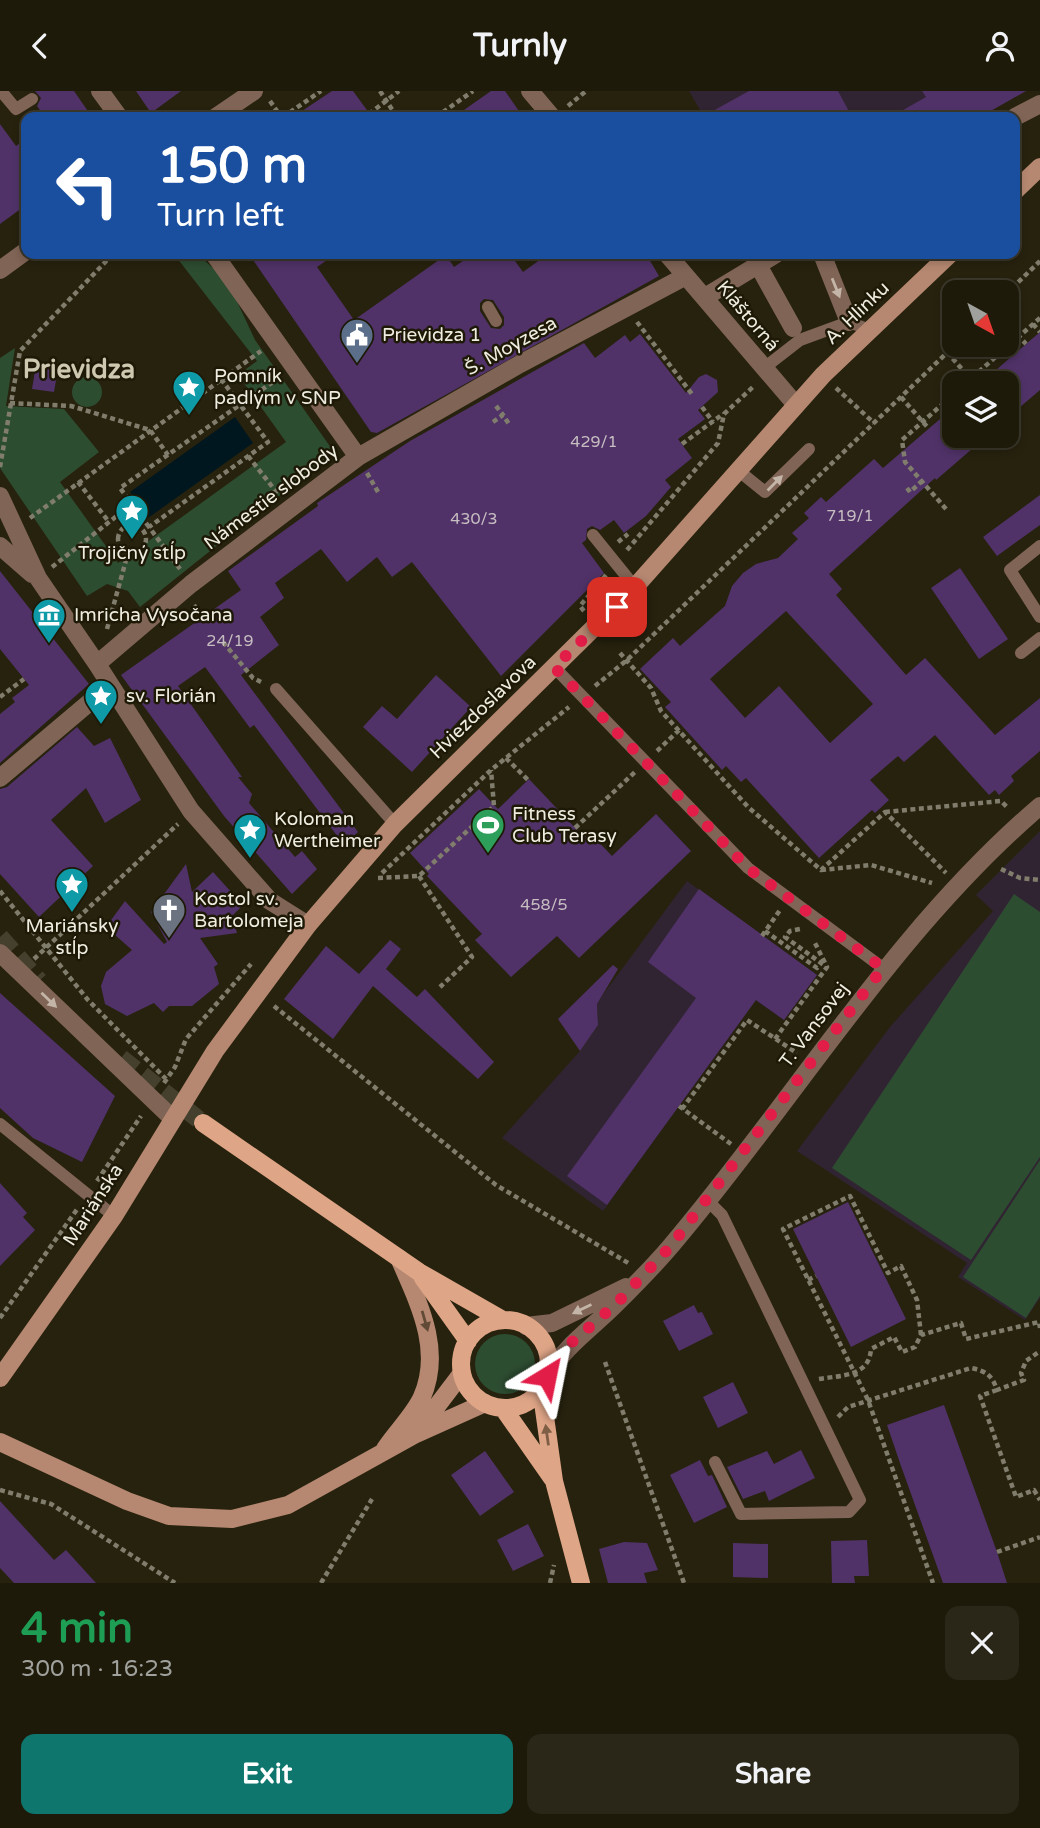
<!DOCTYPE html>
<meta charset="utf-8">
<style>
body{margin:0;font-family:"Varela Round",sans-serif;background:#2a2718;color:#f1f3f6;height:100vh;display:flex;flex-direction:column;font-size:26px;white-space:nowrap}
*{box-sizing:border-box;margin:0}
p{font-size:23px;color:#a0a19c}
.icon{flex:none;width:38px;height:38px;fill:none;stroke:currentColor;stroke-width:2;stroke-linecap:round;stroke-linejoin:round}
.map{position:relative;height:1492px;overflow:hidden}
.side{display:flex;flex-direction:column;background:#1d1a0a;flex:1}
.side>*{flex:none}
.guide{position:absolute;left:21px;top:21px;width:999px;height:147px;border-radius:14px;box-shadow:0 4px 10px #0003,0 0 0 2px #3b382b;background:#1a4fa0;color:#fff;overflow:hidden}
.needle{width:46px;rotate:140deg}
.controls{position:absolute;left:942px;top:189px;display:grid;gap:14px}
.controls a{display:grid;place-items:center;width:77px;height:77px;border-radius:14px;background:#1d1a0a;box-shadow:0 4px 10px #0003,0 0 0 2px #3b382b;font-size:35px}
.pin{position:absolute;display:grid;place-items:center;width:60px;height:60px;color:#fff;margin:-30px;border-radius:14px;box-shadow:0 4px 10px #0006}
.me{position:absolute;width:77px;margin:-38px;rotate:35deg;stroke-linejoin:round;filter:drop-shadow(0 0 5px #0008)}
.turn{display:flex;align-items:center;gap:24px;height:147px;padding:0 21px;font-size:32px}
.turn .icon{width:91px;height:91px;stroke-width:2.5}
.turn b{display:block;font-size:49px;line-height:60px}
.round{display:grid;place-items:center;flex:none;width:74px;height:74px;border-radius:14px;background:#2a2718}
.head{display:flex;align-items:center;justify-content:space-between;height:119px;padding:0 21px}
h1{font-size:42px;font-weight:800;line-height:52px;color:#1e9e55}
.primary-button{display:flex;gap:14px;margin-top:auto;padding:14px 21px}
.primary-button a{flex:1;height:80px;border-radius:14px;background:#0f766e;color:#fff;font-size:28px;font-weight:800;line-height:80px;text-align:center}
.primary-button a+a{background:#2a2718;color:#f1f3f6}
header{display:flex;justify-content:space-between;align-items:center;height:91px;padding:0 21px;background:#1d1a0a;font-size:32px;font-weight:800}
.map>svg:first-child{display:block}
.education{fill:#312432}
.green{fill:#2d4d31}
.water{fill:#00171f}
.building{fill:#503268;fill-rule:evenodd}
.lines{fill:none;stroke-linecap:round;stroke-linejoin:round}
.primary-tunnel{stroke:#45402e;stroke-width:18;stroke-dasharray:18 9;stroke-linecap:butt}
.path{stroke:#817d6d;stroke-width:4.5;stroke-dasharray:5 3.5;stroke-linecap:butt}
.lane{stroke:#806455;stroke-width:12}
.street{stroke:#806455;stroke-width:18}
.secondary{stroke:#b68871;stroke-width:18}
.primary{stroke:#dfa587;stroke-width:18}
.oneway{fill:#c3b6a8}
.oneway2{fill:#624b36}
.oneway3{fill:#7e5f46}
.route{stroke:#e11d48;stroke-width:12;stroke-dasharray:0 21.6}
.labels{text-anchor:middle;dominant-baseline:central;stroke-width:5;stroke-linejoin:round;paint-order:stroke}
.number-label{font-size:16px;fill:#c7bec2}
.street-label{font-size:19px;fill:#efece0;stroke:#1d1906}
.poi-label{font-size:19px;fill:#efece0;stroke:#1d1906;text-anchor:start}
.district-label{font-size:26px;font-weight:bold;fill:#cec8b0;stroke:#1d1906}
</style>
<header><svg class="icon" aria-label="back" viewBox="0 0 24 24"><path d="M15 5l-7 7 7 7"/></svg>Turnly<svg class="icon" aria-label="person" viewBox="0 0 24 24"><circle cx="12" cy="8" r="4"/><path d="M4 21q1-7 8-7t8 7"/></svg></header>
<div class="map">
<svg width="1040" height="1492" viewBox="0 0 1040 1492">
<rect width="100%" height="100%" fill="#27220e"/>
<path class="education" d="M689,0h281l14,25 -280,1z
M1040,740v467l-15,22 -67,-43 9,-14 -170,-112 93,-124 103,-116 -17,-16z
M687,790l130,94 -33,45 -29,-20 -152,211 -101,-73 78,-87 18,-26 -1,-21 5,-8z"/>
<path class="green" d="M183,163h14l30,26 28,60 79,112 -194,155 -12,-16 -21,-7 -20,12 -87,-128v-110l15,-10 -9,58 58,3 35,43 -39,30 58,81 168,-121 -48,-67 19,-14 -80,-103z
M72 301a15 15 0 1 1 30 0a15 15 0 1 1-30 0Z
M1014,803l26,18v245l-69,103 -139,-92z
M1040,1069v136l-14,22 -63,-41z
M475 1273a30 30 0 1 1 60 0a30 30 0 1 1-60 0Z"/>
<path class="water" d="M235,326l18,26 -105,75 -18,-26z"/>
<path class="building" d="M35,0h39l18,26h-47l-8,-11 4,-8z
M136,0h45l-30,22z
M332,0h21l19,26h-79z
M491,0h14l18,26h-69z
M749,0h89l14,26h-150z
M922,0h104l-46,26h-89l35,-20z
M0,33l16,22 10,-7v66l-26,19z
M249,163h87l-19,13 37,53 92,-65 8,12 19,-13h37l13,18 25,-18h98l13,22 -282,157 -6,-1zM484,208l9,1 11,17v8l-4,4 -9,-1 -11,-17v-8z
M1040,241v58l-34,29v-36h-25z
M640,243l46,59 13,-16 7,-3 11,6 1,12 -20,18 7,9 -27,20 14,19 -27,22 6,7 -25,29 -22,17 -10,-13 -14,10 -8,-4 -5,3 -1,11 -4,3 22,30 -103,103 -89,-114 -20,15 -15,-20 -30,25 -26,-33 -46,34 9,15 -24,19 19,28 -38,30 117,157 -14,13 -90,-120 -4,3 -45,-61 -27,19 64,91h-4l14,17 -3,9 46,54 7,-6 15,18 -25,25 -68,-78 -103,-141 120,-85 -13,-19 90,-65 -1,-3 93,-62 174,-98 11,15 30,-23 5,7z
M36,274l22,4 -4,23 -22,-3z
M954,316v29h33l-51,44 -1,-2 -106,96 13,15 -6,6 70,80 19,-17 70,77 45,-37v53l-29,25 3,5 -15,14 -4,-5 -6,5 -54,-60 -31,27 -6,-6 -28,24 19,20 -14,13 -3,-3 -53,48 -73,-80 -5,4 -15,-16 -4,4 -57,-63 6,-5 -31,-33 33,-31 7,8 45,-40 7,-20 11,-13 13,-9 22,-6 20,-19 -6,-6 17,-15 -5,-5 17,-16 5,5 48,-43 9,9zM786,520l87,93 -43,39 -51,-57 -34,32 -35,-39z
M1040,404v30l-43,31 -14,-19z
M960,477l48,71 -29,20 -48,-71z
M0,480l89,113 -89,79v-49l15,-12 -3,-4 17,-13 -29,-36z
M436,584l35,32 -59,65 -49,-45 19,-21 15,13z
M77,636l17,19 16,-8 31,62 -36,23 -19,-35 -35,32 42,46 -54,51 -39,-43v-85l7,-2z
M529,688l52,55 9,-1 22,23 44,-42 35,37 -112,107 -22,-22 -46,41 -36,-37 7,-6 -55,-58 2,-2 -19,-21 69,-64 19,20z
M186,773l6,28 21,-20 30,33 -11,11 5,17 -37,5 18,26 -4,3 5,17 -27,22h-23l-6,6 -9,-9 -27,13 -22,-12 -4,-18 5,-14 26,-22 -26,-23 19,-26 39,43 3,-2 -16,-30z
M699,798l118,86 -33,45 -28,-20 -149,205 -40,-29 129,-178 -48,-36z
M390,849l11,9 -15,20 31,28 8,-8 69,73 -16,17 -105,-93 -40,53 -49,-40 42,-53 33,28z
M613,874l5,4 -21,35 1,21 -18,26 -22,-32z
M0,902l115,103 -33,66 -49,-24 -33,-30z
M0,1092l27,30 -4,4 12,13 -35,36z
M848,1111l58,117 -55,28 -58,-118z
M694,1214l4,8 4,-1 11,22 -34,17 -16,-30z
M733,1291l15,31 -30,15 -15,-31z
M944,1314l53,147 10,31h-64l-42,-117 -14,-41z
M801,1359l14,28 -46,23 -4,-10 -22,8 -16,-32 40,-16 7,13z
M485,1360l29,41 -34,24 -29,-41z
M700,1369l8,16 4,-1 15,32 -33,16 -24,-48z
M0,1410l54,59 12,-10 30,33h-82l-14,-15z
M528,1433l16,32 -31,15 -16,-31z
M867,1449l2,36h-15l1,7h-23l-1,-42z
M624,1451l23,1 11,27 -14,3 3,10h-39l-9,-34z
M733,1452l35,1v34l-35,-1z"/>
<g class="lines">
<path class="primary-tunnel" d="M0,846l39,44
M121,967l82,65"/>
<path class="path" d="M380,0l17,26
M270,10l11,16
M568,15l18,-15
M369,23l30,-23
M283,26l38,-26
M436,26l37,-26
M1006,203l34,-33
M637,231l55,72
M1006,231l20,22
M1033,233l7,8
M947,261l27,31
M966,292l74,-65
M836,297l38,35
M901,306l28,32
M10,312l61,3 79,24 18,25
M496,315l7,9
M702,316l11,15
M493,331l10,-7 6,9
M682,353l41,-30
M248,365l30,38
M0,376l20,-116 93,-97
M367,382l11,19
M78,391l31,40
M907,397l3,4 12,-11
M946,418l-41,-47 -3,-22 52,-46
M30,427l231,-167
M118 448a14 14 0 1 1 28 0a14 14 0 1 1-28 0Z
M149,436l-29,-39 160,-111
M618,451l10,-8
M627,459l91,-107 6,-29 30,-28
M52,476l80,-63
M180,478l-31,-42 119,-85 -47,-63
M194,514l9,12
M584,520l-4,-5 26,-31
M107,538l21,-76
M223,551l30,36 8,4
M620,562l31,35 10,23 87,96 73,63 64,-58 61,61
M595,595l32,-26 328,-315
M0,606l24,-18
M657,660l22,-21
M506,667l22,22
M885,721l116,-11 7,7
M575,737l60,-56
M1001,778l19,9 20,2
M821,779l50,-5 61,18
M382,782l109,-103 78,-63
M419,785l53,81 -32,30
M378,787l41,-2 75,-70 -3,-36
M0,800l88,109 78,79
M765,840l52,37 4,-5 -36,-26 5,-6 10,-2
M762,845l18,-26
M34,868l144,-135
M274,915l222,179 134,79
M775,948l52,-72 -13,-26
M164,992l11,-16 11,-28 65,-75
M679,1015l52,38
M682,1018l65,-89 50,33
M97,1090l44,-65
M808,1189l8,-4
M0,1227l78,-110
M921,1244l-4,-35 -16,-34 -13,7 -38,-77 -67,33 85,171 65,183
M605,1271l79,221
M819,1288c23,-4 50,-2 52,-30l23,-12 8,15 13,-5 6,-12 40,-12 5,16 73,-17 1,6
M997,1299l-17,6 36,101 18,-7 6,10
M838,1326l10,-10 123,-39c15,3 21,7 26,22l27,-10 -3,-7 5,-12 14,-10
M0,1399l51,14 124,79
M997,1461l43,-15
M321,1492l51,-84
M550,1492l4,-18"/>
<path class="lane" d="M1,0l15,18 16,-10
M488,216l8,14
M764,277l36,-28 49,-18 21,8
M739,380l26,21 44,-43
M593,444l42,52
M1040,455l-30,24 30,47
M1021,562l19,-15
M554,576l194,201 135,100
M276,598l119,135
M0,1033l114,92
M707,1109l15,15 138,285 -11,12 -108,2 -26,-52"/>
<path class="street" d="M100,0l19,26
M530,0l22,26
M216,26l38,-26
M1015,26l25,-13
M667,163l129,151
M822,163l27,68
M758,174l35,63
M0,179l26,-19
M705,206l71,-43
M358,366l162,-93 166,-88
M0,405l38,82 59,86 94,-80 167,-127 -144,-203
M0,455l32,28
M97,573l94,147 79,90 38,24
M0,687l110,-93
M0,862l172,165
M526,1235l26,-3 74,-36
M547,1285c18,-30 44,-47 69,-72 18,-18 37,-37 54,-57 125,-147 223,-315 370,-441"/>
<path class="secondary" d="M1015,100l25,-24
M0,1287l114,-162 101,-165 93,-126 87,-101 240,-237 188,-212 127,-121
M418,1340l44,-58
M0,1351l127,59 42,15 63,3 56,-14 128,-71 69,-31
M385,1358c11,-17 29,-34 37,-52 21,-48 -4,-95 -23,-139"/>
<path class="primary" d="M203,1032l216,149 84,48
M423,1187l45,63
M461 1273a44 44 0 1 1 88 0a44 44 0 1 1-88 0Z
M541,1297l13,93 27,102
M503,1317l49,70"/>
</g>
<defs><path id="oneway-solid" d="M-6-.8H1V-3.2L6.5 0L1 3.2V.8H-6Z" transform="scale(1.75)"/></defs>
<g class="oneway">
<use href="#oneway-solid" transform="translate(836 197) rotate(68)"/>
<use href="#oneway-solid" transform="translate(775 392) rotate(-45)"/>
<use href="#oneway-solid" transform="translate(49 909) rotate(44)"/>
<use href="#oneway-solid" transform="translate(582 1218) rotate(154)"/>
</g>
<use class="oneway2" href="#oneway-solid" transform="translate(425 1230) rotate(74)"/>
<use class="oneway3" href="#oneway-solid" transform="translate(547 1344) rotate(-98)"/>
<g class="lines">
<path class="route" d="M547,1285l18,-28 50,-43 55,-58 213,-279 -135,-100 -194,-201 63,-60"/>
</g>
<defs>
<symbol id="civic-pin" viewBox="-11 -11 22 30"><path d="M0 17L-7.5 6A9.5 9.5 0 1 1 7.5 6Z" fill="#5c6f8a" stroke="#1d1906"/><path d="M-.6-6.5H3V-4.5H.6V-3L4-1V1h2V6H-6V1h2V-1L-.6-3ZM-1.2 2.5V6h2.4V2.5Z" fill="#fff"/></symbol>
<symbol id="sight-pin" viewBox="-11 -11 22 30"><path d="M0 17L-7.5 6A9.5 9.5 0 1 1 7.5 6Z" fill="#0f9aa8" stroke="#1d1906"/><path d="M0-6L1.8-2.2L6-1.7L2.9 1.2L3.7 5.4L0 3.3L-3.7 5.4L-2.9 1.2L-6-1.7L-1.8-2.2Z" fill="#fff"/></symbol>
<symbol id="museum-pin" viewBox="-11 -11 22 30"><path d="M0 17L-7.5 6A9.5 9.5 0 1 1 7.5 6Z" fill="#0f9aa8" stroke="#1d1906"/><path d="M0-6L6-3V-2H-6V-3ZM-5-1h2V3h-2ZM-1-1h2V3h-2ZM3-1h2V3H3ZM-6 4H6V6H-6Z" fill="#fff"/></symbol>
<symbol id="stadium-pin" viewBox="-11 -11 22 30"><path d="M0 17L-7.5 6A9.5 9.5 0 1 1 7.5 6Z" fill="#2e9e5b" stroke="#1d1906"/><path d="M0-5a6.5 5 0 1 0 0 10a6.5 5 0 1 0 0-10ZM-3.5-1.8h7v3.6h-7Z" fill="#fff"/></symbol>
<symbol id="church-pin" viewBox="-11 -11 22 30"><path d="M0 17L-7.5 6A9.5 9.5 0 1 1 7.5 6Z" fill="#6b7280" stroke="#1d1906"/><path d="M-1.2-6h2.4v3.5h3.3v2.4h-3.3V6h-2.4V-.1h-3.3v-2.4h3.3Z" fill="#fff"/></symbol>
</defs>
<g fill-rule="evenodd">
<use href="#civic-pin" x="338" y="225" width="38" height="52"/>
<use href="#sight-pin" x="170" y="277" width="38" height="52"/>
<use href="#sight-pin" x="113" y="401" width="38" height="52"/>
<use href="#museum-pin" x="30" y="505" width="38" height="52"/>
<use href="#sight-pin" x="82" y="586" width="38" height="52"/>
<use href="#stadium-pin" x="469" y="715" width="38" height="52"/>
<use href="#sight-pin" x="231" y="720" width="38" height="52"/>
<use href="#sight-pin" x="53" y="774" width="38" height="52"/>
<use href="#church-pin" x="150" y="800" width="38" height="52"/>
</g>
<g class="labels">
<g class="number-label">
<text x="594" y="351">429/1</text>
<text x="850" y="425">719/1</text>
<text x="474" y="428">430/3</text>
<text x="230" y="550">24/19</text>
<text x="544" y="814">458/5</text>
</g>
<g class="street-label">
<text transform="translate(857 222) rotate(-44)">A. Hlinku</text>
<text transform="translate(748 225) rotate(50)">Kláštorná</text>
<text transform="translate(511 255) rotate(-29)">Š. Moyzesa</text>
<text transform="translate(271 406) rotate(-37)">Námestie slobody</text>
<text transform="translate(483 616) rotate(-44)">Hviezdoslavova</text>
<text transform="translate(814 934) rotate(-53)">T. Vansovej</text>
<text transform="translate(93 1114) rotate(-57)">Mariánska</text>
</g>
<g class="poi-label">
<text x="382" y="244">Prievidza 1</text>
<text x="214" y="285">Pomník<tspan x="214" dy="22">padlým v SNP</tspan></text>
<text x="132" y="462" text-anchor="middle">Trojičný stĺp</text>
<text x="74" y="524">Imricha Vysočana</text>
<text x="126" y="605">sv. Florián</text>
<text x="512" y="723">Fitness<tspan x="512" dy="22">Club Terasy</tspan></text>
<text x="274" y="728">Koloman<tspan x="274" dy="22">Wertheimer</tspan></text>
<text x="194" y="808">Kostol sv.<tspan x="194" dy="22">Bartolomeja</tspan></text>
<text x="72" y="835" text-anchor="middle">Mariánsky<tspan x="72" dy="22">stĺp</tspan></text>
</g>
<g class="district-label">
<text x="79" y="278">Prievidza</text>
</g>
</g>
</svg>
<div class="controls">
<a><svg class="needle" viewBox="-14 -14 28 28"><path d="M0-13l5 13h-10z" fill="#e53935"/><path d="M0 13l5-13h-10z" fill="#a0a19c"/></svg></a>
<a><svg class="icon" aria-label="layers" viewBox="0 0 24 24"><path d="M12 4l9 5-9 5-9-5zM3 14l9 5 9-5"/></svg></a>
</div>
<div class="pin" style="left:617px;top:516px;background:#d93025"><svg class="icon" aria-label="arrive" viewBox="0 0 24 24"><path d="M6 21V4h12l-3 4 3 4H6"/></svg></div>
<svg class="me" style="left:547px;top:1285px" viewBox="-20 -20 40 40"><path d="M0-17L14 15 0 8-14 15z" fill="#e11d48" stroke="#fff" stroke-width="4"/></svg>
<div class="guide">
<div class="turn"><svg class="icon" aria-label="left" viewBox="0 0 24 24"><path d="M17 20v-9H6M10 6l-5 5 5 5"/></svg><div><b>150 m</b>Turn left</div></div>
</div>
</div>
<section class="side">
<div class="head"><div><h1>4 min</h1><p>300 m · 16:23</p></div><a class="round"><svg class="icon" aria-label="close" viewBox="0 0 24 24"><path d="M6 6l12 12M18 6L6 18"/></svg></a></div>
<div class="primary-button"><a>Exit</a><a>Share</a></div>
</section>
